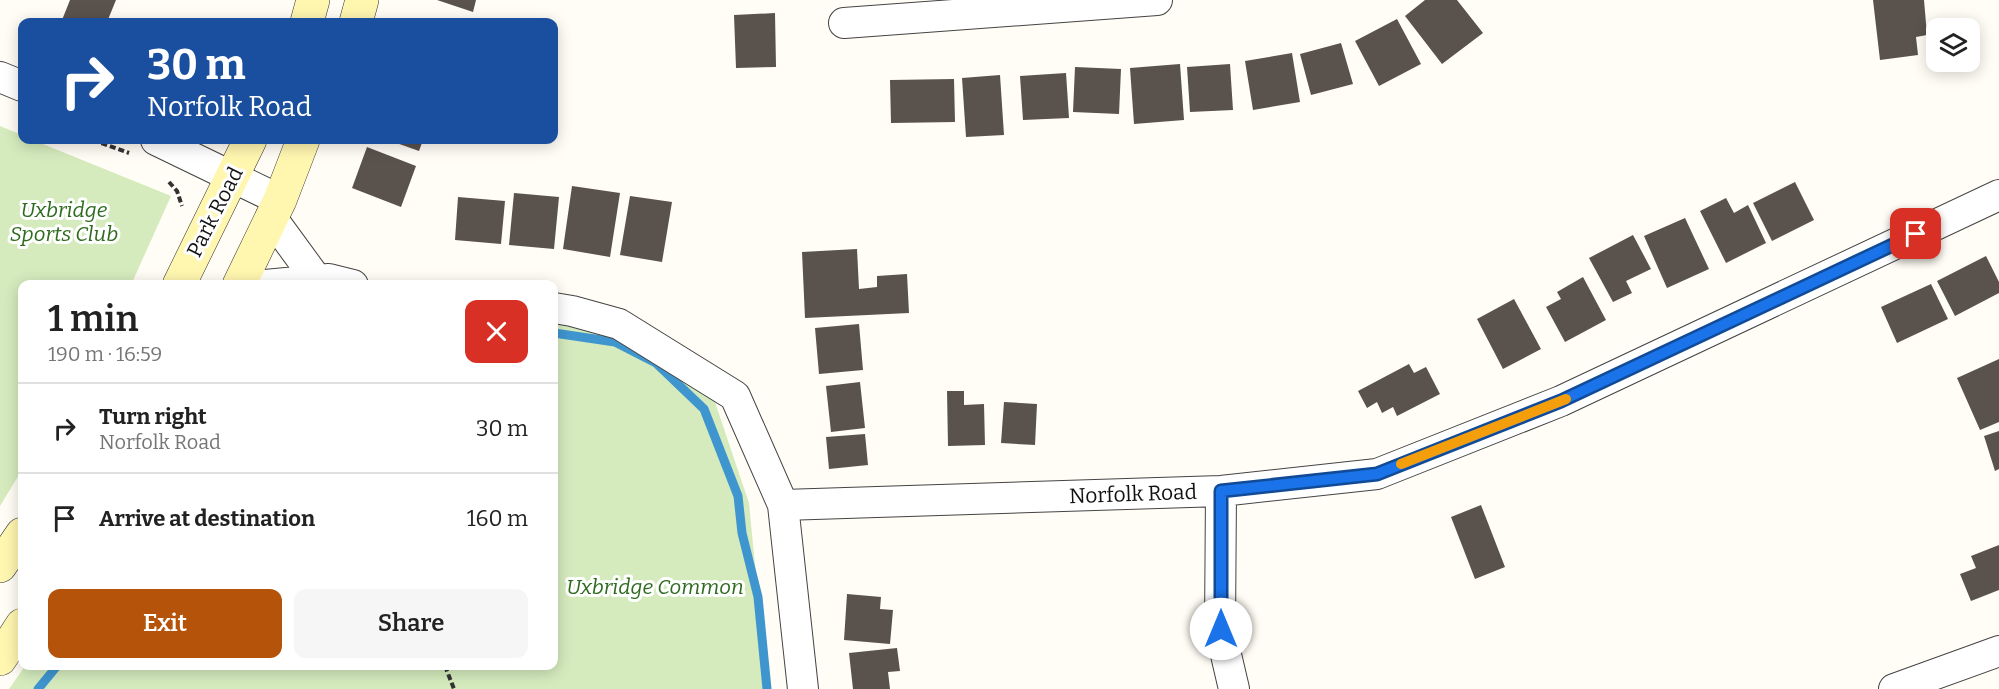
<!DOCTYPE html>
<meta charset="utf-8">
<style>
body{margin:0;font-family:Bitter,serif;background:#f6f6f6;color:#222;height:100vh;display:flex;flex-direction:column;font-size:22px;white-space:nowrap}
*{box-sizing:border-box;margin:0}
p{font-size:20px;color:#767676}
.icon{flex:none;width:33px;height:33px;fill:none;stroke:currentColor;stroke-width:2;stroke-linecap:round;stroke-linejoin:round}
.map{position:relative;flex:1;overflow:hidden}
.panel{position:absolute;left:18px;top:280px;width:540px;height:390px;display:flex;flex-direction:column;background:#fff;border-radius:12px;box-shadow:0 3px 15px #0003}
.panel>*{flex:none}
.guide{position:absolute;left:18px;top:18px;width:540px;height:126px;border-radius:12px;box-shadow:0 3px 15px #0003;background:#1a4fa0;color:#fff;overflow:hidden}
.tools{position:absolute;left:1926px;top:18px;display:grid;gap:12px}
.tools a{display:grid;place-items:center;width:54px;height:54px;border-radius:12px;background:#fff;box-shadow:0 3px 15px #0003;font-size:30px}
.pin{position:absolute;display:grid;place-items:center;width:51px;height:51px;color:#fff;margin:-26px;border-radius:12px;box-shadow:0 3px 9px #0006}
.me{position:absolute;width:66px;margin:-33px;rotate:0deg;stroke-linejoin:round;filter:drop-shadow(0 0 4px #0008)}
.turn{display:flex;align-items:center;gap:21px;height:126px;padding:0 30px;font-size:27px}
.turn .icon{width:78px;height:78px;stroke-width:2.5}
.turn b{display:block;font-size:42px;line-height:51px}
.round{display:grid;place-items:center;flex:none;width:63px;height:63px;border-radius:12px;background:#f6f6f6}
.headline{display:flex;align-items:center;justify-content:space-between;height:102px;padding:0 30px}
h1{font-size:36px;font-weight:600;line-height:45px}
.primary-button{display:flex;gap:12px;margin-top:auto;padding:12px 30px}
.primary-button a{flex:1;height:69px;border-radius:12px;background:#b45309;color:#fff;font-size:24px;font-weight:600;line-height:69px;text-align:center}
.primary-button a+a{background:#f6f6f6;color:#222}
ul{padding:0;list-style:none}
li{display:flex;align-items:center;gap:18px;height:90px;padding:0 30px;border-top:2px solid #e0e0e0}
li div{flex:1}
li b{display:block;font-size:22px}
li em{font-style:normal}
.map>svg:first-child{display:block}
.green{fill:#d5ebbd}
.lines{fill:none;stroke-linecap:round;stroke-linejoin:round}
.stream{stroke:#3f96cf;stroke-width:9}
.building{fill:#5a524d}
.street-casing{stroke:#444;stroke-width:32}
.secondary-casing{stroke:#333;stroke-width:34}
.path{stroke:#333;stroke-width:4;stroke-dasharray:6 3;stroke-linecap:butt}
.street{stroke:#fff;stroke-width:30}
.secondary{stroke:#fff6b0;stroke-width:33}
.route-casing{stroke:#114b97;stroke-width:15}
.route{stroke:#1a73e8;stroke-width:10}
.slow{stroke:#f59e0b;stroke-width:10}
.labels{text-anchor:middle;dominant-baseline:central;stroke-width:6;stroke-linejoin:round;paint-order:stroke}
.park-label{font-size:21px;font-style:italic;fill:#2f6b1f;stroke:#fff}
.street-label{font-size:21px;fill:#111;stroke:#fff}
</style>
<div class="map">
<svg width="1999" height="689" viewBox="0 0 1999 689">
<rect width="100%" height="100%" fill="#fffdf5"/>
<path class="green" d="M0,126l22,9v5h11l138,56 -40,89h-109v185l-22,36z
M554,308l65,16 96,78 34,101 18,186h-758l16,-23h529z"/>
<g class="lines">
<path class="stream" d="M554,333l61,9 41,21 48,46 34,87 4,37 16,64 9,92
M38,689l19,-23"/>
</g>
<path class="building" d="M70,0h46l-9,22h-40l-5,-2z
M437,0h39l-3,12z
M1425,0h32l26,33 -41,31 -37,-48z
M1873,0h51l3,35 -11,2 2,18 -38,5z
M775,13l1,54 -40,1 -2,-53z
M1397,19l24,45 -42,22 -24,-45z
M1341,43l12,41 -42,11 -11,-41z
M1292,53l8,49 -47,8 -8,-49z
M1180,64l4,56 -50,4 -4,-56z
M1230,64l3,46 -43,2 -3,-45z
M1075,67l46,2 -2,45 -46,-2z
M1066,73l3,45 -46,2 -3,-44z
M1000,75l4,60 -38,2 -4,-59z
M954,79l1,43 -64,1 -1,-43z
M388,140h35l-4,11z
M367,147l49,19 -15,41 -49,-19z
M1795,182l19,38 -42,21 -19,-38z
M572,186l48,7 -10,64 -47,-8z
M514,193l45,4 -5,52 -45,-4z
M630,196l42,6 -10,60 -42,-7z
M458,197l47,4 -4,43 -46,-4z
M1726,198l8,15 14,-8 18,38 -40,20 -26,-52z
M1685,218l24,51 -42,19 -23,-52z
M1633,235l18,34 -25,12 6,12 -19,9 -24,-44z
M857,249l2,40 18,-2v-11l30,-2 2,39 -104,5 -3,-66z
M1986,256l13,26v11l-44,23 -18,-35z
M1583,277l23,43 -41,22 -19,-35 15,-8 -4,-7z
M1931,284l17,35 -51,24 -16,-36z
M1514,299l27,50 -38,20 -26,-50z
M859,324l4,46 -44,4 -4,-46z
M1999,359v63l-19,8 -23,-52z
M1409,364l5,9 12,-6 14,27 -43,22 -4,-9 -11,6 -5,-11 -10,6 -9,-17z
M860,382l5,46 -34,4 -5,-46z
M947,391h17v14l20,-1 1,41 -37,1z
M1004,402l33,2 -2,41 -34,-2z
M1999,431v38l-4,2 -11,-35z
M865,434l3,31 -39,4 -3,-32z
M1481,505l24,62 -30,12 -24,-62z
M1999,545v45l-28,11 -11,-27 16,-6 -5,-12z
M847,594l34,3 -1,12 13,1 -3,34 -46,-4z
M897,648l3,23 -12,1 2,17h-37l-4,-36z"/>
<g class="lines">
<defs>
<path id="street" d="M844,23l313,-23
M0,77l22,9
M156,140l124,60
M271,217l46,63
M265,285l64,-6 24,6
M554,308l18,3 47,13 116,72 48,109 20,184
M1221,491l-1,138 14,60
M783,505l438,-14 156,-17 184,-73 438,-206
M1894,689l105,-38"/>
<path id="secondary" d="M307,22l6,-22
M356,22l6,-22
M179,285l71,-145
M239,285l41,-85 23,-60
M0,566l22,-32
M0,659l22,-34"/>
</defs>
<use href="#street" class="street-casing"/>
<use href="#secondary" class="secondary-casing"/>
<path class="path" d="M93,140l36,13
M169,182l8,9 5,15
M445,666l9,23"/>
<use href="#street" class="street"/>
<use href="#secondary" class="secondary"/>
</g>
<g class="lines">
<defs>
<path id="route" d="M1221,629v-138l156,-17 184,-73 355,-167"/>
</defs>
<use href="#route" class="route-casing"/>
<use href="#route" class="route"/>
<path class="slow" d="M1401,464l165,-65"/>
</g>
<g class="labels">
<g class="park-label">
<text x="64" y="210">Uxbridge<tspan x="64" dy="24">Sports Club</tspan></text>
<text x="655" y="587">Uxbridge Common</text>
</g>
<g class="street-label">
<text transform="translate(215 212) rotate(-63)">Park Road</text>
<text transform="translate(1133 494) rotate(-2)">Norfolk Road</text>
</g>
</g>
</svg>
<div class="tools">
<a><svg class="icon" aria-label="layers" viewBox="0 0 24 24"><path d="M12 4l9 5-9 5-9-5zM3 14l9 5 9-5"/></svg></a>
</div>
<div class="pin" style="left:1916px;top:234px;background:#d93025"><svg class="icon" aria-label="arrive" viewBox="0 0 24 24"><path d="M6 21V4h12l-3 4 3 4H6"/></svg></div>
<svg class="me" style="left:1221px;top:629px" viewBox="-20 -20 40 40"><circle r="19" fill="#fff"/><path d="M0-13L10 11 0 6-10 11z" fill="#1a73e8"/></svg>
<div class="guide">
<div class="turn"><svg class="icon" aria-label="right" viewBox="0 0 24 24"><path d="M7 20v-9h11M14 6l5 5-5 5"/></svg><div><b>30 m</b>Norfolk Road</div></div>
</div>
<section class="panel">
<div class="headline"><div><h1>1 min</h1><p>190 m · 16:59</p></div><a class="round" style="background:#d93025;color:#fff"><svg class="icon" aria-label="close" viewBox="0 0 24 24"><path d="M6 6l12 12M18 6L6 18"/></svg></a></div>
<ul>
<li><svg class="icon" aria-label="right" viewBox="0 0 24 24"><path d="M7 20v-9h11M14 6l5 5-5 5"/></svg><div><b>Turn right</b><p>Norfolk Road</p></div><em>30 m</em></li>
<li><svg class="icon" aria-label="arrive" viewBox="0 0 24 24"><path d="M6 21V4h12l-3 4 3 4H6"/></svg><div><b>Arrive at destination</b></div><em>160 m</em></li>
</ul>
<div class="primary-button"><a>Exit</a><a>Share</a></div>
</section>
</div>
